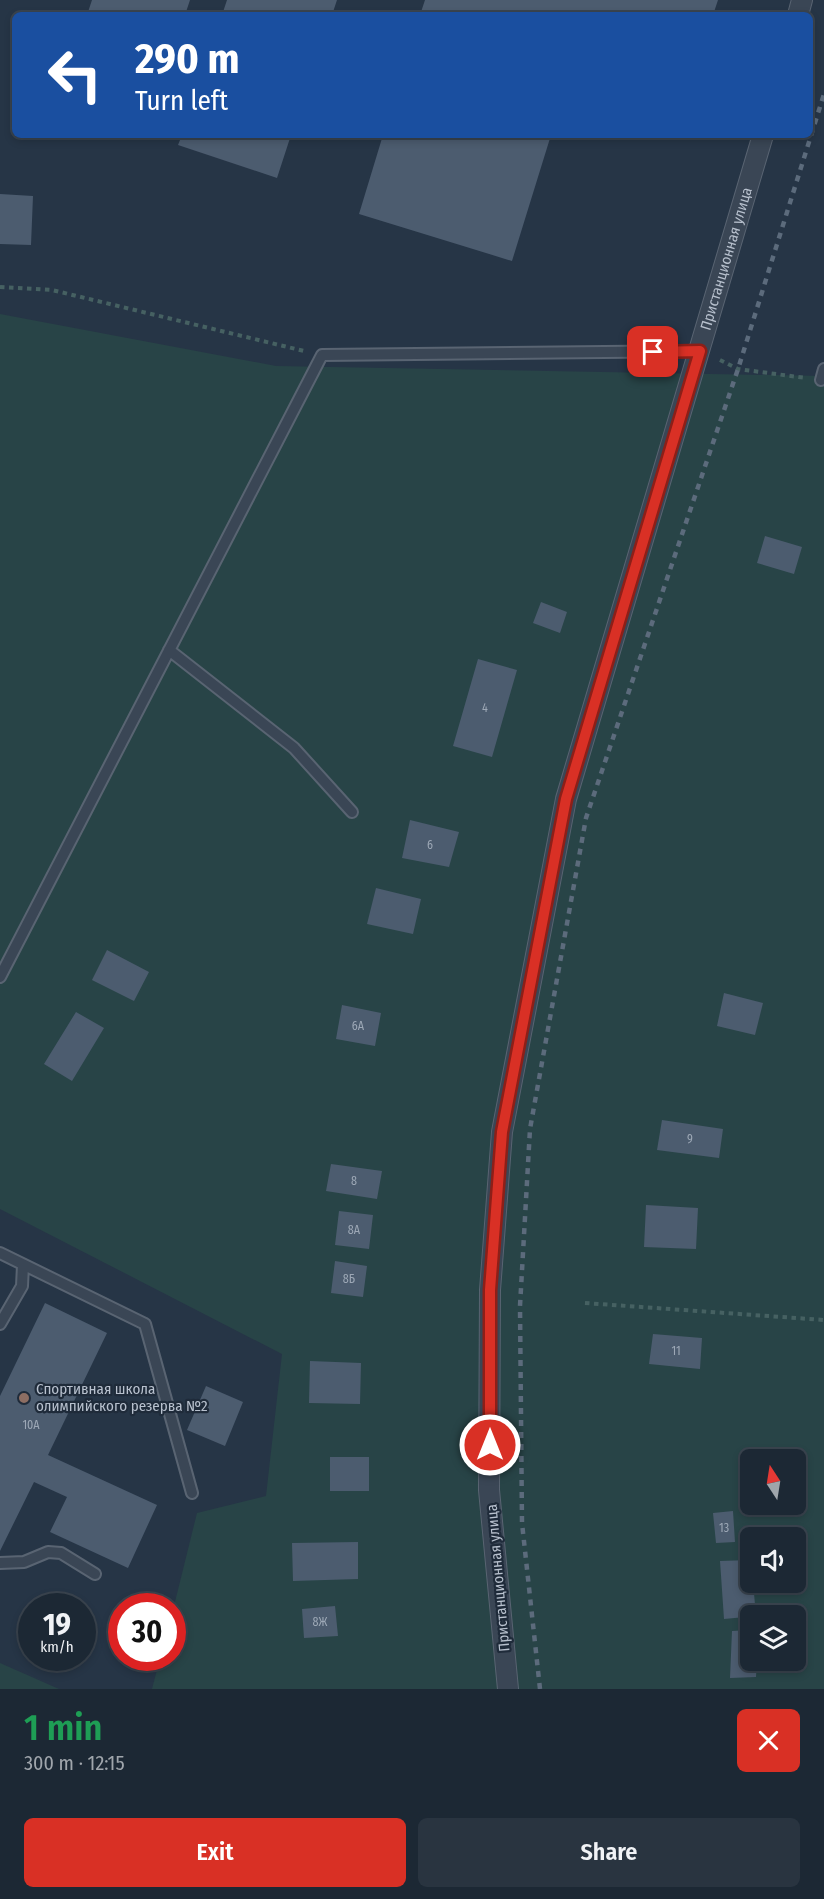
<!DOCTYPE html>
<meta charset="utf-8">
<style>
body{margin:0;font-family:"Fira Sans Condensed",sans-serif;background:#293440;color:#f1f3f6;height:100vh;display:flex;flex-direction:column;font-size:22px;white-space:nowrap}
*{box-sizing:border-box;margin:0}
p{font-size:20px;color:#a0a6ac}
.icon{flex:none;width:33px;height:33px;fill:none;stroke:currentColor;stroke-width:2;stroke-linecap:round;stroke-linejoin:round}
.map{position:relative;height:1689px;overflow:hidden}
.side{display:flex;flex-direction:column;background:#1c2834;flex:1}
.side>*{flex:none}
.guide{position:absolute;left:12px;top:12px;width:801px;height:126px;border-radius:9px;box-shadow:0 3px 9px #0003,0 0 0 2px #3a444f;background:#1a4fa0;color:#fff;overflow:hidden}
.needle{width:39px;rotate:348deg}
.tools{position:absolute;left:740px;top:1449px;display:grid;gap:12px}
.tools a{display:grid;place-items:center;width:66px;height:66px;border-radius:9px;background:#1c2834;box-shadow:0 3px 9px #0003,0 0 0 2px #3a444f;font-size:30px}
.speed{position:absolute;left:18px;top:1593px;display:flex;gap:12px;font-size:30px;font-weight:700;text-align:center}
.speed>*{display:grid;place-content:center;width:78px;height:78px;border-radius:50%;background:#1c2834;box-shadow:0 3px 9px #0003,0 0 0 2px #3a444f;line-height:1}
.speed small{font-size:15px;font-weight:400}
.speed .limit{border:9px solid #d22;background:#fff;color:#111}
.pin{position:absolute;display:grid;place-items:center;width:51px;height:51px;color:#fff;margin:-26px;border-radius:12px;box-shadow:0 3px 9px #0006}
.me{position:absolute;width:66px;margin:-33px;rotate:0deg;stroke-linejoin:round;filter:drop-shadow(0 0 4px #0008)}
.turn{display:flex;align-items:center;gap:21px;height:126px;padding:0 24px;font-size:27px}
.turn .icon{width:78px;height:78px;stroke-width:2.5}
.turn b{display:block;font-size:42px;line-height:51px}
.round{display:grid;place-items:center;flex:none;width:63px;height:63px;border-radius:9px;background:#293440}
.overview{display:flex;align-items:center;justify-content:space-between;height:102px;padding:0 24px}
h1{font-size:36px;font-weight:600;line-height:45px;color:#1e9e55}
.cta{display:flex;gap:12px;margin-top:auto;padding:12px 24px}
.cta a{flex:1;height:69px;border-radius:9px;background:#d93025;color:#fff;font-size:24px;font-weight:600;line-height:69px;text-align:center}
.cta a+a{background:#293440;color:#f1f3f6}
.map>svg:first-child{display:block}
.green{fill:#284447;fill-rule:evenodd}
.building{fill:#4c5c6f}
.lines{fill:none;stroke-linecap:round;stroke-linejoin:round}
.lane-casing{stroke:#596472;stroke-width:14}
.street-casing{stroke:#596472;stroke-width:22}
.path{stroke:#466162;stroke-width:4;stroke-dasharray:4.5 4.5;stroke-linecap:butt}
.lane{stroke:#3a4655;stroke-width:10}
.street{stroke:#3a4655;stroke-width:20}
.rail{stroke:#5c6b7c;stroke-width:4.5;stroke-dasharray:6 6;stroke-linecap:butt}
.route-casing{stroke:#8d1f18;stroke-width:15}
.route{stroke:#d93025;stroke-width:10}
.education-dot{fill:#8d6e63;stroke:#1f2b3a;stroke-width:2}
.labels{text-anchor:middle;dominant-baseline:central;stroke-width:4.5;stroke-linejoin:round;paint-order:stroke}
.number-label{font-size:12px;fill:#9da8b6}
.street-label{font-size:15px;fill:#b8c1ce;stroke:#1f2b3a}
.poi-label{font-size:15px;fill:#b8c1ce;stroke:#1f2b3a;text-anchor:start}
</style>
<div class="map">
<svg width="824" height="1689" viewBox="0 0 824 1689">
<rect width="100%" height="100%" fill="#263546"/>
<path class="green" d="M0,314l276,52 548,10v1313h-672l8,-31h12l1,-48 24,-97 69,-17 16,-142 -282,-145zM750,1460h45v44h-45zM750,1538h45v44h-45zM750,1616h45v44h-45z
M0,1663l59,26h-59z"/>
<path class="building" d="M92,0h98l-5,15h-98z
M227,0h110l-5,15h-110z
M425,0h293l-5,15h-113l-11,-3 -1,3h-168z
M182,135h109l-14,43 -99,-33z
M383,135h168l-39,126 -153,-47z
M0,194l33,2 -2,49 -31,-1z
M765,536l37,11 -8,27 -37,-11z
M541,602l26,10 -7,21 -27,-10z
M478,659l39,11 -25,87 -39,-11z
M410,820l49,12 -10,35 -47,-9z
M376,888l45,11 -8,35 -46,-10z
M107,950l42,22 -15,29 -42,-21z
M724,993l39,10 -8,32 -38,-9z
M342,1005l39,8 -6,33 -39,-7z
M76,1012l28,16 -32,53 -28,-17z
M662,1120l61,9 -4,29 -62,-8z
M331,1164l51,7 -5,28 -51,-8z
M646,1205l52,3 -2,41 -52,-2z
M339,1211l34,4 -4,34 -34,-4z
M335,1261l32,5 -4,31 -32,-4z
M45,1303l62,30 -59,122 109,50 -29,63 -78,-36 17,-35 -33,-15 -34,69v-155z
M653,1334l49,4 -2,31 -51,-5z
M310,1361l51,2 -1,41 -51,-1z
M206,1386l37,16 -18,44 -38,-16z
M330,1457h39v34h-39z
M733,1511l2,31 -19,1 -3,-30z
M358,1542v37l-65,2 -1,-38z
M750,1560v22h3l3,34 -32,3 -4,-58z
M335,1606l3,30 -34,2 -2,-29z
M750,1630v30h7l-1,17 -26,1 2,-47z"/>
<g class="lines">
<defs>
<path id="lane" d="M821,380l3,-11
M169,650l125,98 58,64
M0,977l322,-622 379,-4
M0,1253l145,71 47,169
M0,1324l22,-38 1,-21
M0,1563l24,-1 24,-10 13,1 34,21"/>
<g id="street">
<path d="M798,15l4,-15"/>
<path id="s1" d="M508,1689l-19,-199 1,-200 12,-158 64,-333 197,-664"/>
</g>
</defs>
<use href="#lane" class="lane-casing"/>
<use href="#street" class="street-casing"/>
<path class="path" d="M0,287l52,3 252,61
M720,360l18,9 68,9
M585,1303l239,17"/>
<use href="#lane" class="lane"/>
<use href="#street" class="street"/>
<path class="rail" d="M540,1689l-18,-166 -2,-217 10,-177 56,-311 152,-449 86,-275"/>
</g>
<g class="lines">
<defs>
<path id="route" d="M490,1445v-155l12,-158 64,-333 134,-448 -47,1"/>
</defs>
<use href="#route" class="route-casing"/>
<use href="#route" class="route"/>
</g>
<circle class="education-dot" cx="24" cy="1398" r="6"/>
<g class="labels">
<g class="number-label">
<text x="485" y="708">4</text>
<text x="430" y="845">6</text>
<text x="358" y="1026">6А</text>
<text x="690" y="1139">9</text>
<text x="354" y="1181">8</text>
<text x="354" y="1230">8А</text>
<text x="349" y="1279">8Б</text>
<text x="676" y="1351">11</text>
<text x="31" y="1425">10А</text>
<text x="724" y="1528">13</text>
<text x="320" y="1622">8Ж</text>
</g>
<g class="street-label">
<text stroke="none"><textPath href="#s1" startOffset="1461">Пристанционная улица</textPath></text>
<text transform="translate(498 1578) rotate(-95)">Пристанционная улица</text>
</g>
<g class="poi-label">
<text x="36" y="1389">Спортивная школа<tspan x="36" dy="17">олимпийского резерва №2</tspan></text>
</g>
</g>
</svg>
<div class="tools">
<a><svg class="needle" viewBox="-14 -14 28 28"><path d="M0-13l5 13h-10z" fill="#e53935"/><path d="M0 13l5-13h-10z" fill="#a0a6ac"/></svg></a>
<a><svg class="icon" aria-label="sound" viewBox="0 0 24 24"><path d="M4 9h4l5-4v14l-5-4H4zM17 9q2 3 0 6"/></svg></a>
<a><svg class="icon" aria-label="layers" viewBox="0 0 24 24"><path d="M12 4l9 5-9 5-9-5zM3 14l9 5 9-5"/></svg></a>
</div>
<div class="speed"><div>19<small>km/h</small></div><div class="limit">30</div></div>
<div class="pin" style="left:653px;top:352px;background:#d93025"><svg class="icon" aria-label="arrive" viewBox="0 0 24 24"><path d="M6 21V4h12l-3 4 3 4H6"/></svg></div>
<svg class="me" style="left:490px;top:1445px" viewBox="-20 -20 40 40"><circle r="17" fill="#d93025" stroke="#fff" stroke-width="3"/><path d="M0-11L8 9 0 5-8 9z" fill="#fff"/></svg>
<div class="guide">
<div class="turn"><svg class="icon" aria-label="left" viewBox="0 0 24 24"><path d="M17 20v-9H6M10 6l-5 5 5 5"/></svg><div><b>290 m</b>Turn left</div></div>
</div>
</div>
<section class="side">
<div class="overview"><div><h1>1 min</h1><p>300 m · 12:15</p></div><a class="round" style="background:#d93025;color:#fff"><svg class="icon" aria-label="close" viewBox="0 0 24 24"><path d="M6 6l12 12M18 6L6 18"/></svg></a></div>
<div class="cta"><a>Exit</a><a>Share</a></div>
</section>
